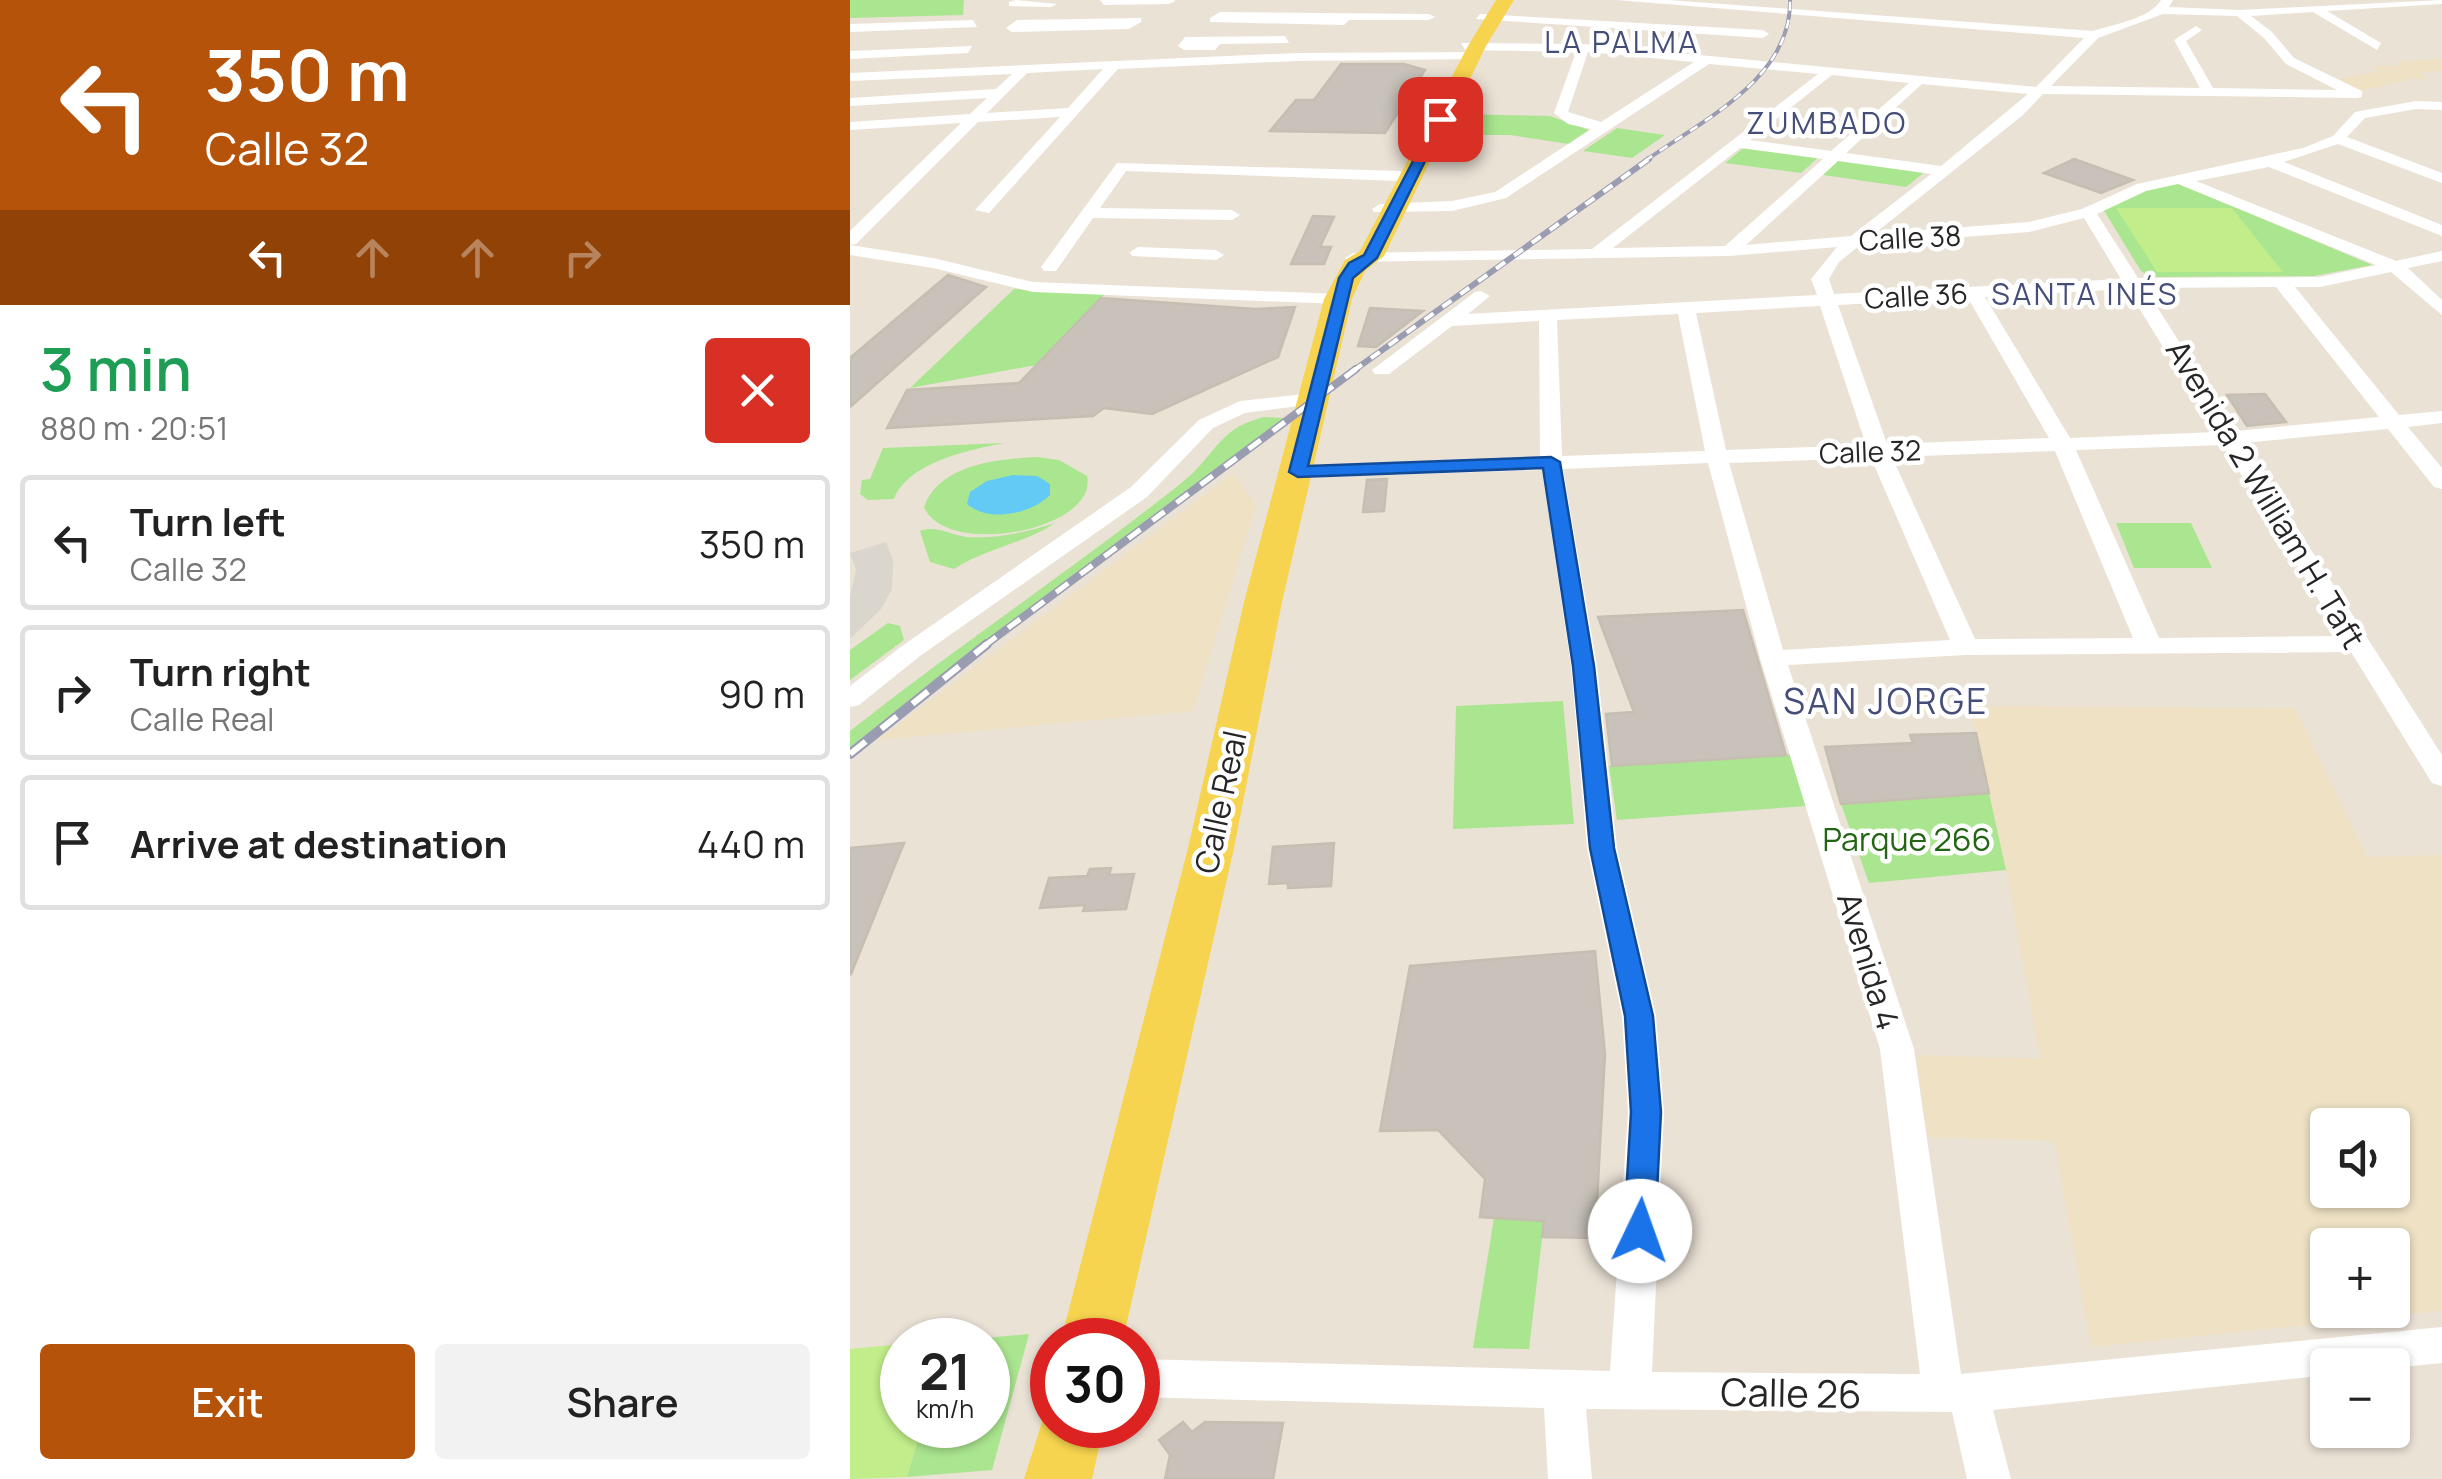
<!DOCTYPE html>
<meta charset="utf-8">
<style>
body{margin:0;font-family:Manrope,sans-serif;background:#f2f2f2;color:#222;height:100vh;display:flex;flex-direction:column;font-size:38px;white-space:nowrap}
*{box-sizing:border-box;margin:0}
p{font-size:32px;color:#767676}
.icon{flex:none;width:55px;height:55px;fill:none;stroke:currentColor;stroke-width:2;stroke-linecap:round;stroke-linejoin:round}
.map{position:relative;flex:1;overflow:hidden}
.side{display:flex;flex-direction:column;background:#fff;width:850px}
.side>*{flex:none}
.top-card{background:#b45309;color:#fff;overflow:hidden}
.controls{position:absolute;left:1460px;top:1108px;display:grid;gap:20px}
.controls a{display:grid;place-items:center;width:100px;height:100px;border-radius:10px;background:#fff;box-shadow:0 2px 8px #0004;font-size:50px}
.speed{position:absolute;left:30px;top:1318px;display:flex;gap:20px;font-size:50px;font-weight:700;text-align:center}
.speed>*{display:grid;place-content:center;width:130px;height:130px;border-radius:50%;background:#fff;box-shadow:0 2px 8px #0004;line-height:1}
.speed small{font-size:25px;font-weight:400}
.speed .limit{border:15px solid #d22;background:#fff;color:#111}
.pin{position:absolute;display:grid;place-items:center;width:85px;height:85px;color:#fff;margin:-42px;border-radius:20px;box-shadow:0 5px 15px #0006}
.me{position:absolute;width:110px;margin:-55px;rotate:3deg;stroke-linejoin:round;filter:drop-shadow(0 0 8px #0008)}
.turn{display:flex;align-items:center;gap:35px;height:210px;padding:0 40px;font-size:45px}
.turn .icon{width:130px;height:130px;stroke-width:2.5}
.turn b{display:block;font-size:70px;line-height:85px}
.lanes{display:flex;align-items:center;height:95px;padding:0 40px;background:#0003;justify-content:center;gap:50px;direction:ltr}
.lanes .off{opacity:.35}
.round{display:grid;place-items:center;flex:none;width:105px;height:105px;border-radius:10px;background:#f2f2f2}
.headline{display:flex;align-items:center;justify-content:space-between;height:170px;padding:0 40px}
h1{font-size:60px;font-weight:600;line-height:75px;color:#1e9e55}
.action{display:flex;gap:20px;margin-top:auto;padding:20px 40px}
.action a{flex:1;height:115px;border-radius:10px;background:#b45309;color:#fff;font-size:40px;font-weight:600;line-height:115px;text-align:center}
.action a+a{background:#f2f2f2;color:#222}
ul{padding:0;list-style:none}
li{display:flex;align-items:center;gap:30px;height:135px;margin:0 20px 15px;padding:0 20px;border:5px solid #e0e0e0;border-radius:10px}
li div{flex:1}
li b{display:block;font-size:38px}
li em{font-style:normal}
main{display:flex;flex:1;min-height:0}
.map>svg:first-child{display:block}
.education{fill:#eee1c4;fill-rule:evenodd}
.green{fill:#aae58f}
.pitch{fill:#c1ed8a}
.plaza{fill:#dad6cd}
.water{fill:#62caf4}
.building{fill:#c8c2ba;stroke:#c5beb1;stroke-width:2.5}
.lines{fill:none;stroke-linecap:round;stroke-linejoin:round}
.street{fill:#fff;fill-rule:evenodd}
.primary{fill:#f7d44f;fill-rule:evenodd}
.rail-far3-casing{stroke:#9a9db2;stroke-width:4}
.rail-far2-casing{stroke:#9a9db2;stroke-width:6}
.rail-far1-casing{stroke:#9a9db2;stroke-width:8}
.rail-casing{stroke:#9a9db2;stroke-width:10}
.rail-far3{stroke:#fff;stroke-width:2.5;stroke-dasharray:9;stroke-linecap:butt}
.rail-far2{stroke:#fff;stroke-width:4;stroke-dasharray:11;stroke-linecap:butt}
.rail-far1{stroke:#fff;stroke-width:5;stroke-dasharray:15;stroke-linecap:butt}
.rail{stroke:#fff;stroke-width:6;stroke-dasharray:20;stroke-linecap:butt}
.route{fill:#1a73e8;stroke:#114b97;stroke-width:2.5}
.labels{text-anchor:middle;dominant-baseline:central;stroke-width:9;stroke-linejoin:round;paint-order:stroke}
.far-street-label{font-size:28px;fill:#262626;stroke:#fff}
.far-neighbourhood-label{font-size:30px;letter-spacing:2.5px;fill:#454d79;stroke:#fff}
.street-label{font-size:32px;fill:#262626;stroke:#fff}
.park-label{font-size:32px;fill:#246515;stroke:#fff}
.neighbourhood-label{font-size:35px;letter-spacing:2.5px;fill:#454d79;stroke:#fff}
.near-street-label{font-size:38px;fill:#262626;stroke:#fff}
</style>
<main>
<section class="side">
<div class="top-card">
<div class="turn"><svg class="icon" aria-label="left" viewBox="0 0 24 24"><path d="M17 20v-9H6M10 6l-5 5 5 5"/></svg><div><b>350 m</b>Calle 32</div></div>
<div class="lanes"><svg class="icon" aria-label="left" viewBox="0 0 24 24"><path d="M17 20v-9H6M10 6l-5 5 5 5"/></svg><svg class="icon off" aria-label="ahead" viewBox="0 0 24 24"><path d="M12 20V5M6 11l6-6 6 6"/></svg><svg class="icon off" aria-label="ahead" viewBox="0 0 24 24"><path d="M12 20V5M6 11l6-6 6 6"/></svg><svg class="icon off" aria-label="right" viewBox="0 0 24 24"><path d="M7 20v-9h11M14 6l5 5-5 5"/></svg></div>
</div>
<div class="headline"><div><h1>3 min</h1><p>880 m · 20:51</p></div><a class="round" style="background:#d93025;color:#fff"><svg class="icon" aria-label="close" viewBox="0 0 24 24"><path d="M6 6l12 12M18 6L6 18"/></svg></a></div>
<ul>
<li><svg class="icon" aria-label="left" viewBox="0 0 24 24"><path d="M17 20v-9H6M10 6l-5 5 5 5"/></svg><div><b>Turn left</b><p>Calle 32</p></div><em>350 m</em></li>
<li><svg class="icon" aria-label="right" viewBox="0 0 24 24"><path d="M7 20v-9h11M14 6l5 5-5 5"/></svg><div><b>Turn right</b><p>Calle Real</p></div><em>90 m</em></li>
<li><svg class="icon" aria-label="arrive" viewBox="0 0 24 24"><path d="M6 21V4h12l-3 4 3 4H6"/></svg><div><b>Arrive at destination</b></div><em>440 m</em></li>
</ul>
<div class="action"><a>Exit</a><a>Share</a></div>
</section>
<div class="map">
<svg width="1592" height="1479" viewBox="0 0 1592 1479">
<rect width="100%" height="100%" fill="#ebe2d6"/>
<path class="education" d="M1592,59v12l-22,2 8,6 -23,-1 2,3 -47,10 -26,-11 47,-9 -10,-4 32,-2 -6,-4z
M383,473l23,32 -63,206 -315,29z
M1120,706l325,2 72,149 75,-2v456l-351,36 -37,-206 -126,-4 -12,-82 124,4 -34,-189zM1478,1125h64v65h-64zM1478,1245h64v65h-64z"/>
<path class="green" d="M0,0h114l-1,15 -113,3z
M604,114l96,2 39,14 -20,14 -59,-9h-65z
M767,128l48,7 -33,23 -49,-7z
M896,146l74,10 -19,17 -76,-10z
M990,159l86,12 -20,16 -83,-12z
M1317,184h13l192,81 -58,11 -164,1 -9,-6 -38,-62 35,-17z
M164,289l91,5 -69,71 -126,23z
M414,417l20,1 -356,270 -78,66v-23c99,-78 202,-148 302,-225 14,-11 29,-22 42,-34 26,-27 30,-45 70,-55z
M154,443c-34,7 -96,19 -110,56l-26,1 -8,-6 2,-14 8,-1 13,-31z
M187,457l22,3 28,16c12,54 -141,83 -163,31 15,-43 74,-48 113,-50z
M205,523c-32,21 -68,25 -101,46l-24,-7 -10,-31c17,-6 29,4 47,6 30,2 60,-5 88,-14z
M1266,523h75l21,45h-78z
M38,623l12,3 4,14 -54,40v-30z
M713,701l11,123 -121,5 3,-123z
M942,754l14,52 -189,14 -8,-54z
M1139,793l17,77 -137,13 -28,-79z
M644,1218l50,3 -15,128 -56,-1z
M179,1334l-37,136 -85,7 15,-52h66v-85h-28z"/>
<path class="pitch" d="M1266,208h116l51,64h-126z
M52,1344v81h20l-15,52 -57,2v-130z"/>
<path class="plaza" d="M36,542l7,18 -1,29 -11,20 -31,30v-43l6,-26 -6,-17z"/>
<path class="water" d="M163,475l24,1 13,8v11c-19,19 -61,28 -83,9l3,-12 17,-11z"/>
<path class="building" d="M491,64h63l21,6 -40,63 -115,-2 26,-31h18z
M1224,159l59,21 -32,13 -57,-20z
M463,216l21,1 -14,30h11l-7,17h-33z
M98,275l38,12 -136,120v-49z
M251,298l154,11 40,-2 -17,50 -126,57 -48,-6 -11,8 -206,12 20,-38 112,-7z
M520,308l53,3 -47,36 -18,-1z
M1415,394l21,28 -39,4 -20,-31z
M537,479l-3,32 -21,1 4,-32z
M893,610l43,145 -174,11 -6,-52 28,-2 -36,-95z
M1126,733l13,60 -148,11 -16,-57 88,-4 -3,-8z
M54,843l-53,131 -1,-1v-125z
M484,843l-3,43 -43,2v-5l-19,1 4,-37z
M261,868l-2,7 25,-1 -8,35 -43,2 2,-6 -45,3 9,-30 38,-2 3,-7z
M745,951l10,103 -10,184 -53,-1 2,-16 -64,-4 5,-38 -47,-49 -58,1 30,-165z
M333,1422l9,10 13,-10 78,1 -10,56h-108l5,-24 -11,-15z"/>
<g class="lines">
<path class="street" d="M166,0l41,4 -6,3 -42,-1v-4z
M250,0h74l1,1 -6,3 -65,1z
M766,0h52l425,31c21,-7 57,-12 68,-31h12l-4,7 71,3 202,-10v4l-115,7 54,32 -4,7 -64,-38 -62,4 21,16 22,26 68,33v6l-5,1 -314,-4 -20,21 -149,119 155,-12 53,-13 55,-25 166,-36 30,-12 22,-24 61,-11 26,1v8l-26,-1 -51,9 -18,19 95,36v10l-104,-39 -54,18 158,63v11l-173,-69 -73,14 200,80 46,-10v10l-34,7 34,32v15l-51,-43 -71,15h-25l104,128 43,-4v12l-34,4 34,41v21l-8,-2 -46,-58 -145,14 199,312v31l-10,-3 -81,-131 -385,3 -178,10 126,384 47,325 481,-47v36l-50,5v-3h-64v10l-335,35 18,69h-44l-15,-67 -366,-3 6,70h-44l-4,-71 -406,-11v-38l472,12 18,-259 -6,-96 -35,-168 -16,-182 -29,-196 -244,8 -11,-6 11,-6 242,-9 -1,-136 -87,5 -63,48h-14l-3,-4 103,-78 6,-1 9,5 -22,18 349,-19 -6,-16 26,-32 -108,9 -382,6 -2,-4 8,-5 239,-4 226,-175 -109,-10 -203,134 -54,13 -78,1 -2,-3 8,-5 72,-3 43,-9 96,-63 -23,-5 -14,-11 22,-61 -111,-2 -4,-7 122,1 453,43 48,-49zM1313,14l74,2 27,22 22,26 51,26 -124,-2 -27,-47 16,-11 -6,-4 -22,14 26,48 -149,-2 47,-48zM738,52l106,10 -93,60 -33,-10zM982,75l77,8 -78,68 -81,-11zM1072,84l106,10 -87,72 -95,-13zM890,148l83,11 -98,87 -112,2zM988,161l93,13 -80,62 -105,9zM1328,184l198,81 -56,12 -182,1 -41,-64 49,-23zM1234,218l37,61 -287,15 -5,-15 10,-17 21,-17 169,-13zM1426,287l103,130 -143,14 -91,-143zM1277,289l89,143 -146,6 -85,-141zM1118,298l81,140 -162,6 -49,-139zM970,306l46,139 -140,5 -30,-137zM828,314l27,137 -143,5 -5,-136zM1373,445l118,191 -182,2 -83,-188zM1205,451l78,187 -158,1 -83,-182zM1021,458l79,182 -167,10 -54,-187zM858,463l52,195 120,391 40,325 -268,-2 12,-260 -8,-96 -39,-168 -20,-182 -34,-197z
M370,12l209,2 6,3 -6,3h-80l-5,5 -134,-3v-4z
M630,14l283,16 6,4 -6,4 -287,-19z
M291,18v4l-12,7 -117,3 -6,-4 11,-8z
M123,20l4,7 -127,5v-8z
M435,36l4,7 -69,1 -5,6h-31l-6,-4 7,-9z
M122,46l-4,7 -118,6v-8z
M623,52l6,4 -2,3 -180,2 -179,8 -129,144 -14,-3 85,-93 -82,5 -122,122 -6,1v-14l111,-108 -111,7v-8l120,-8 17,-16 -137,8v-8l146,-9 16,-15 -162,7v-8l447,-20zM253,69l-35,39 -81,5 40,-40z
M267,163l283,8 8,5 -8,5 -274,-10 -26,37 132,2 8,5 -8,5 -139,-2 -37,53h-12l-3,-4z
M0,245l83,13 100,24 305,12 9,5 -9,5 -305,-12 -100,-24 -83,-13z
M288,247l78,3 8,5 -8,5 -84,-4 -2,-4z
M464,393l7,2v8l-76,10 -32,15 -66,69 -227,159 -61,49 -9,2v-21l52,-40 229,-159 68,-67 41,-19z"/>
<path class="primary" d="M646,0h18l-28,46 -102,210 -19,15 -13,28 -70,303 -48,246 -111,492h-62l127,-492 56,-246 80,-303 21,-39 15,-9 108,-205z
M202,1402v23h52l-12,54h-68l24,-76z"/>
<defs>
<path id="rail-far3" d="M795,161c56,-40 147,-82 145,-161"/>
<path id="rail-far2" d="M503,371l296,-212"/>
<path id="rail-far1" d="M134,646l372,-277"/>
<path id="rail" d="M0,754l137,-110"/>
</defs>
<use href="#rail-far3" class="rail-far3-casing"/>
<use href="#rail-far2" class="rail-far2-casing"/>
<use href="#rail-far1" class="rail-far1-casing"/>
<use href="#rail" class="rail-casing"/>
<use href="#rail-far3" class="rail-far3"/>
<use href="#rail-far2" class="rail-far2"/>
<use href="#rail-far1" class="rail-far1"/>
<use href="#rail" class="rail"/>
</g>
<path class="route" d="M590,115l6,4 -69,139 -24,20 -45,188 243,-9 9,5 34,204 20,182 39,168 8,96 -6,119 -4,10 -11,4 -12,-4 -4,-10 7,-119 -6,-96 -35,-168 -17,-182 -30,-198 -245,9 -9,-5 50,-194 10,-15 15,-8 71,-136z"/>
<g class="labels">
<g class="far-street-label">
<text transform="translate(1060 237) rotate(-3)">Calle 38</text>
<text transform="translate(1066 295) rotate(-3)">Calle 36</text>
<text transform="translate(1020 451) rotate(-2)">Calle 32</text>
</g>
<g class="far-neighbourhood-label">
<text x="772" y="41">LA PALMA</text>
<text x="977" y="122">ZUMBADO</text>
<text x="1235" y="293">SANTA INÉS</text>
</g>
<g class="street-label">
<text transform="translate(1416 494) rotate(59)">Avenida 2 William H. Taft</text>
<text transform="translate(370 802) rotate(-78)">Calle Real</text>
<text transform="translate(1019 961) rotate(73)">Avenida 4</text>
</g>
<g class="park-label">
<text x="1057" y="839">Parque 266</text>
</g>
<g class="neighbourhood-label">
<text x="1036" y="701">SAN JORGE</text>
</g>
<g class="near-street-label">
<text transform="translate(941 1392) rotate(1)">Calle 26</text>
</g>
</g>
</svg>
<div class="controls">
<a><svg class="icon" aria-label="sound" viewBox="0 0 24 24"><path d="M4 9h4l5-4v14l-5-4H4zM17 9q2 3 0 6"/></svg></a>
<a>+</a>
<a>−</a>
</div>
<div class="speed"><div>21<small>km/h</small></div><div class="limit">30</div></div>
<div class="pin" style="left:590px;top:119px;background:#d93025"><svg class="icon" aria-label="arrive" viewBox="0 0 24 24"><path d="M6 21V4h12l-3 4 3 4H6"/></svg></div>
<svg class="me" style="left:790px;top:1231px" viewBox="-20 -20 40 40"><circle r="19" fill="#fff"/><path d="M0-13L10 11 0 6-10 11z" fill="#1a73e8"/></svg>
</div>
</main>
